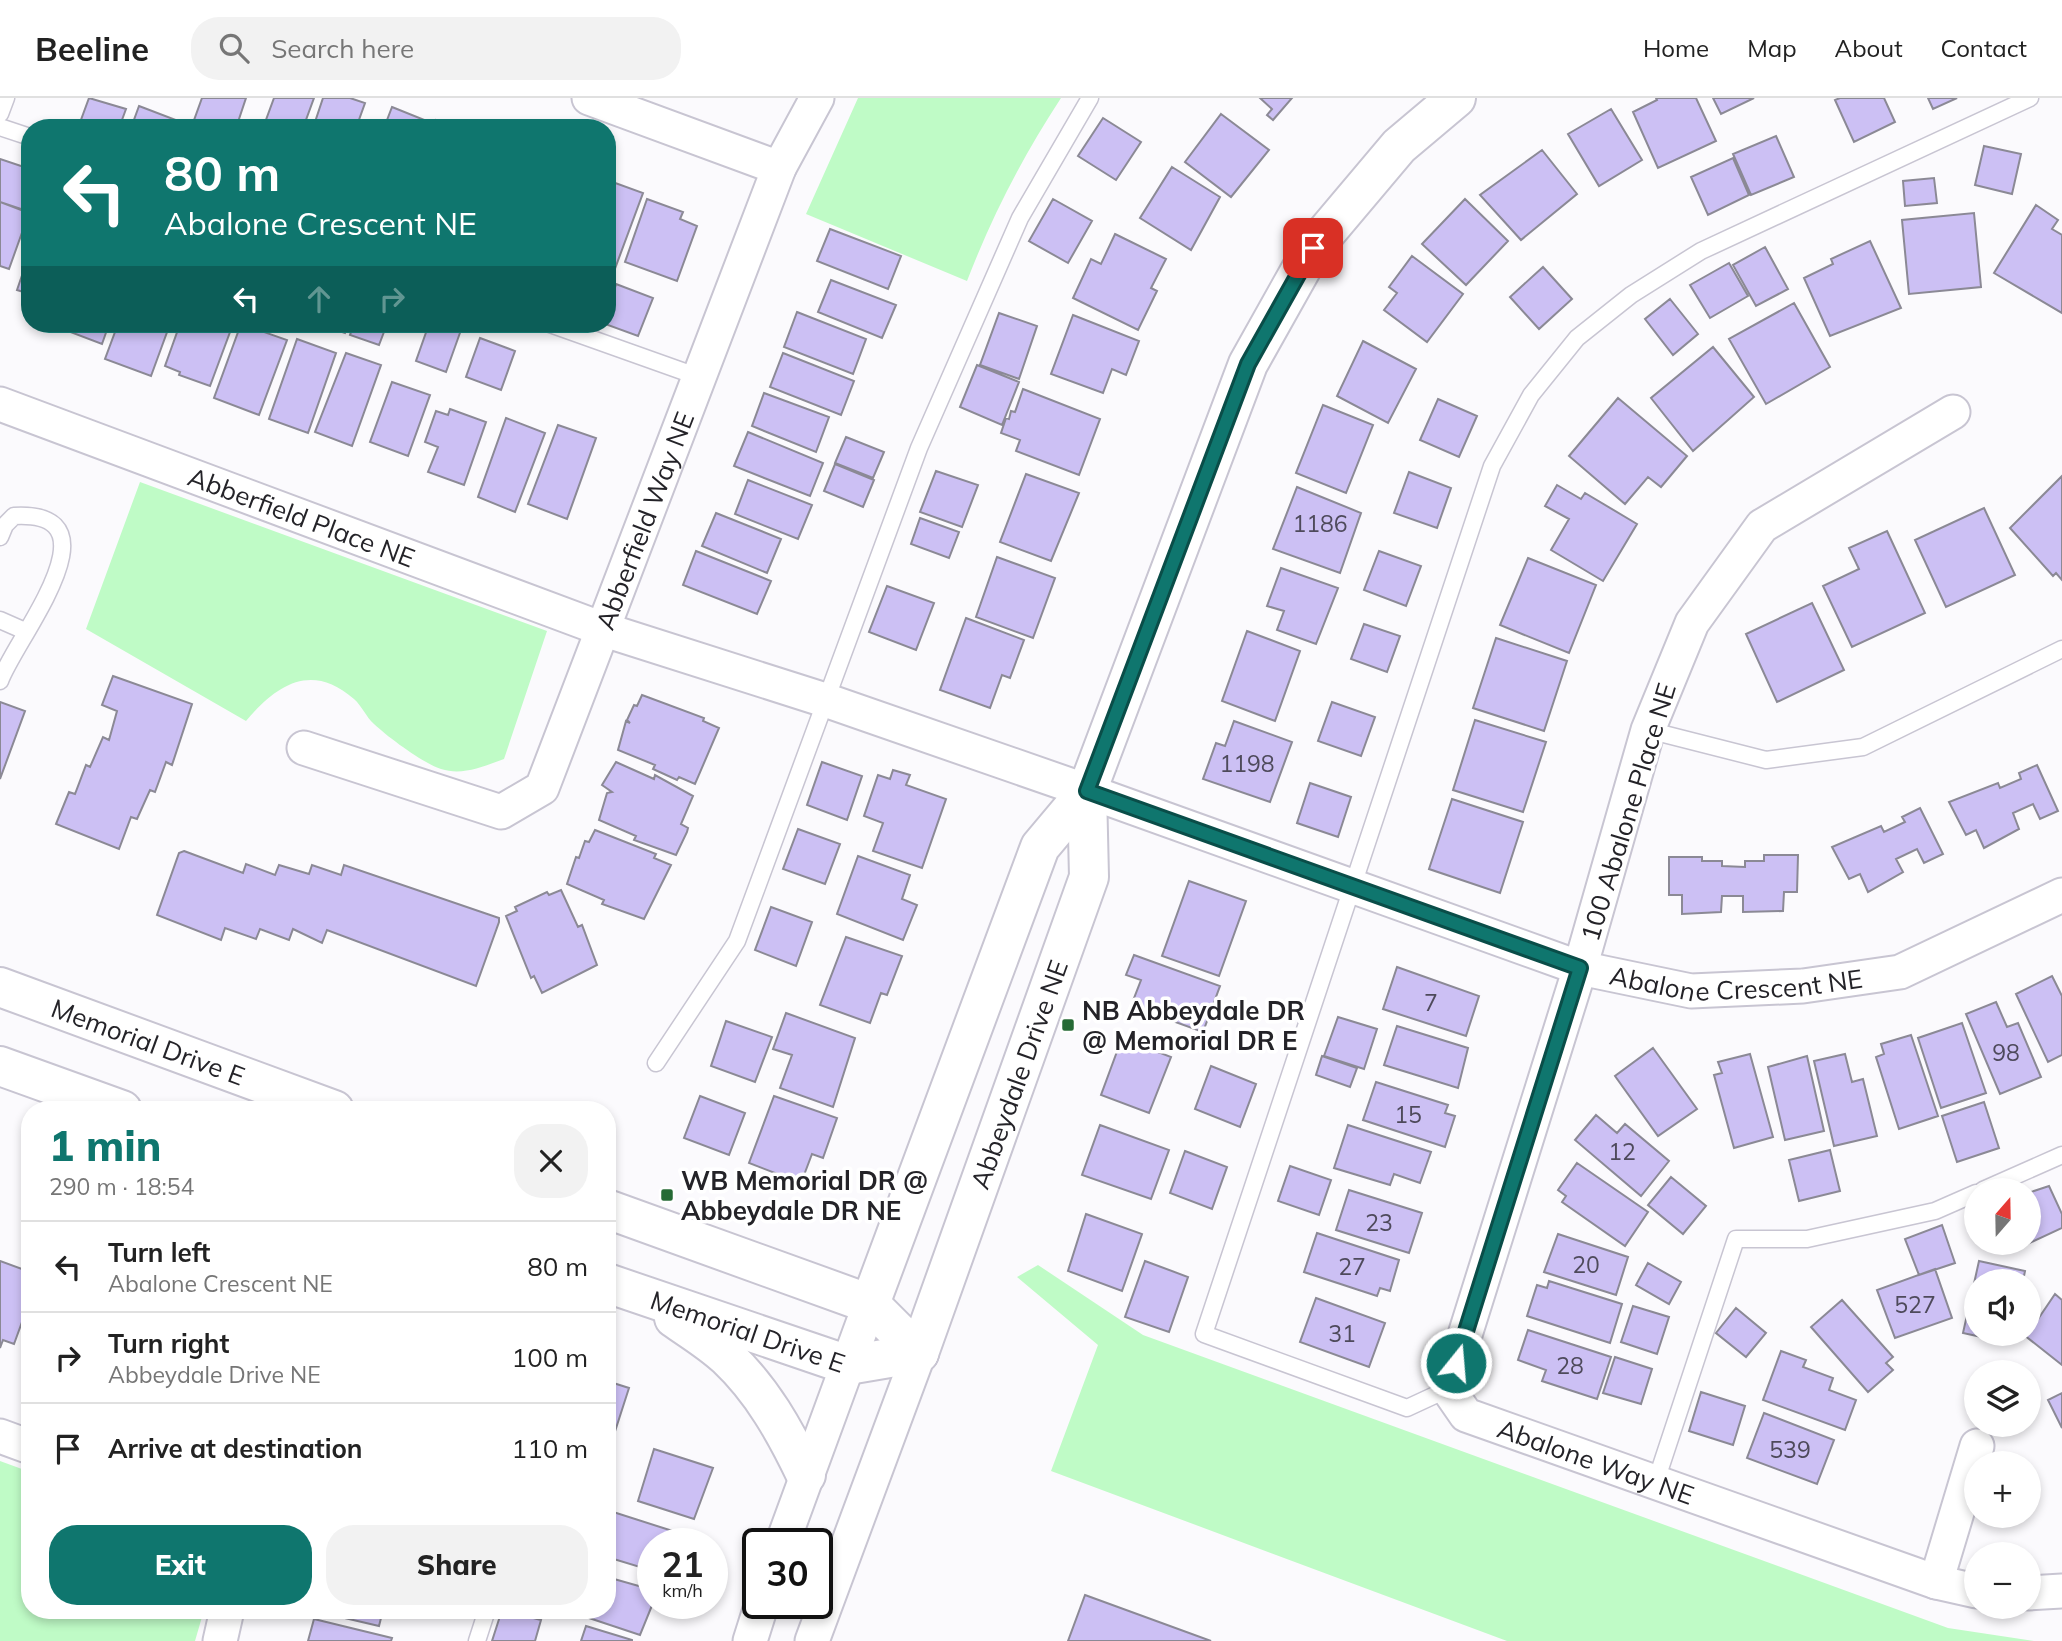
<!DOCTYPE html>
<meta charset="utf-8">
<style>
body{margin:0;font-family:Mulish,sans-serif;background:#f2f2f2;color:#222;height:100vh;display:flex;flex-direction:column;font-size:26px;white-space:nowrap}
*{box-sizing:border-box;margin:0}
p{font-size:23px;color:#767676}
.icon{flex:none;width:38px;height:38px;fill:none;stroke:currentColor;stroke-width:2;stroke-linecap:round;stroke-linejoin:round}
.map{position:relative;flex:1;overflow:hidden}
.side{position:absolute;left:21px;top:1003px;width:595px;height:518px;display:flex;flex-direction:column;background:#fff;border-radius:28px;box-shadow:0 4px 10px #0003}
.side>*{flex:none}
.guide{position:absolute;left:21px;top:21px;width:595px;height:214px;border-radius:28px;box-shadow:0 4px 10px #0003;background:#0f766e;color:#fff;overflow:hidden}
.needle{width:46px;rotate:20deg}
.controls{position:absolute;left:1964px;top:1080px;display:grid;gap:14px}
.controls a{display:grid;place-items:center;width:77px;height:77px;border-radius:50%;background:#fff;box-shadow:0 4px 10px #0003;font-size:35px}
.speed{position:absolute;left:637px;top:1430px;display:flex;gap:14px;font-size:35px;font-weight:700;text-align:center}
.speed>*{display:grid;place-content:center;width:91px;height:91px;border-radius:50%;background:#fff;box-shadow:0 4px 10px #0003;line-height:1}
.speed small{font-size:18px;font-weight:400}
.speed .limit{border:4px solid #111;border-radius:10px;background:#fff;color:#111}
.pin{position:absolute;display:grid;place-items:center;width:60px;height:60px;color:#fff;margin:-30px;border-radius:14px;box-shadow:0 4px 10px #0006}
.me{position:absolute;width:77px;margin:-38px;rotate:17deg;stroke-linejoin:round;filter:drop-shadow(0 0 5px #0008)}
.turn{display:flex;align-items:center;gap:24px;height:147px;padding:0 28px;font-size:32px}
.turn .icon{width:91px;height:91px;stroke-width:2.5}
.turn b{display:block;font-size:49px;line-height:60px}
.lanes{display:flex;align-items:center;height:66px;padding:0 28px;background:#0003;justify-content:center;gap:35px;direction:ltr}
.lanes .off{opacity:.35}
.round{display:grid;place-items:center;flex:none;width:74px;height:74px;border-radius:28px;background:#f2f2f2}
.headline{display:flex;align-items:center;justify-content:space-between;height:119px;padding:0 28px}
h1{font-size:42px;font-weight:800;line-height:52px;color:#0f766e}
.cta{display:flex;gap:14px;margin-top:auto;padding:14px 28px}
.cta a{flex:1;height:80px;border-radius:28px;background:#0f766e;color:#fff;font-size:28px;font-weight:800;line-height:80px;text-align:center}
.cta a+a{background:#f2f2f2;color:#222}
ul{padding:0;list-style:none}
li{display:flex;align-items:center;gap:21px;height:91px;padding:0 28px;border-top:2px solid #e0e0e0}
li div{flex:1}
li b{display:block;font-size:26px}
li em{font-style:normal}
header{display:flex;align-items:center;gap:42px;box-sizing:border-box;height:98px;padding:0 35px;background:#fff;border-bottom:2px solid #e0e0e0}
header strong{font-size:33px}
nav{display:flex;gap:38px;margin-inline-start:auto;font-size:24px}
.search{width:490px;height:63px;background:#f2f2f2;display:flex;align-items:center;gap:18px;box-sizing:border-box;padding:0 24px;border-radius:28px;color:#767676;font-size:26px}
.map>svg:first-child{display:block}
.green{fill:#bffbc6}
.building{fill:#ccc0f4;stroke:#8b8995;stroke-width:2}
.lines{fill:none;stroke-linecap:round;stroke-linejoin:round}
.lane-casing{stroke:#c8c5d2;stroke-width:19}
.street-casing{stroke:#c8c5d2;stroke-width:37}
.secondary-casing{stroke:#c8c5d2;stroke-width:42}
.lane{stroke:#fff;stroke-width:16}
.street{stroke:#fff;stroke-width:33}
.secondary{stroke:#fff;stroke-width:38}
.route-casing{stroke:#0a4d48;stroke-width:18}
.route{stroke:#0f766e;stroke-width:12}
.poi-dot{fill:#266a35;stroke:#fff;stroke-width:2.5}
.labels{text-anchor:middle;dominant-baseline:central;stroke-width:7;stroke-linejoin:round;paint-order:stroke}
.number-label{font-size:23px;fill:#4e4a5b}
.street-label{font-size:26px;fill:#242328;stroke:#fff}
.poi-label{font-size:26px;font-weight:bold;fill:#242328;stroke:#fff;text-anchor:start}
</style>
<header>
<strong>Beeline</strong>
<div class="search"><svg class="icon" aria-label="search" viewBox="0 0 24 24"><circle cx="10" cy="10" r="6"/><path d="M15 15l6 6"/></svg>Search here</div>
<nav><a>Home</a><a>Map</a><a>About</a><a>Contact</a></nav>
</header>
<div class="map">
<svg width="2062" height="1543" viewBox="0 0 2062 1543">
<rect width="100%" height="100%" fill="#fbfafd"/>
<path class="green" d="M858,0h203c-38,58 -69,118 -94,183l-161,-67z
M140,384l407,149 -43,128c-20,7 -41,17 -63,10 -18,-6 -52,-31 -67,-45 -8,-7 -12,-18 -20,-25 -42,-37 -77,-15 -108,22l-160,-92z
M1038,1167l105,70 805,293 86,13h-527l-456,-170 47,-126 -81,-68z
M0,1363l30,11v138h174l-9,31h-195z"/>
<path class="building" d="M89,0l37,11 -7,19h-41z
M202,0h44l-10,30h-30l-13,-5z
M274,0h40l-11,30h-40z
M323,0h27l15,5 -9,25h-43z
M1260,0h32l-19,22 -6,-5 5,-6z
M1656,0h40l20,43 -58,27 -25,-56 24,-12z
M1713,0h41l-33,16z
M1840,0h44l11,24 -41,20 -19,-42z
M1928,0h29l-24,11z
M139,8l50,19 -1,3h-57z
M392,9l35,14 -3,7h-40z
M1611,11l31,51 -43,26 -31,-52z
M1221,16l48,36 -38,47 -46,-35z
M1103,20l38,24 -25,38 -38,-24z
M436,22l21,8h-24z
M1776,38l18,41 -43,18 -18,-41z
M1984,48l37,8 -9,40 -37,-9z
M1542,52l35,44 -56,46 -41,-45z
M1733,60l16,37 -41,20 -17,-38z
M0,61l30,10v43l-30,-10z
M1172,69l48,30 -29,53 -51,-32z
M1934,80l3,25 -32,3 -2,-25z
M607,82l36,13 -30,81 -6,-2z
M647,101l36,13 -3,7 17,7 -20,55 -52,-19z
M1053,101l39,22 -24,42 -39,-22z
M1465,101l43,42 -42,44 -44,-41z
M0,104l29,11 -20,56 -9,-3z
M2036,107l22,15 -6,9 10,6v78l-68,-40z
M1974,115l7,74 -72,7 -7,-74z
M830,131l71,27 -13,33 -71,-28z
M1115,136l51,25 -15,29 6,3 -19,39 -65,-32 18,-39 10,5z
M1870,143l31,67 -71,28 -26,-58 29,-14 -2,-5z
M1765,149l23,42 -32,17 -23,-41z
M30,154v42l-13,-4z
M1412,158l51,38 -36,48 -43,-32 13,-17 -8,-6z
M1729,165l19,33 -38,22 -20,-33z
M1543,169l29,32 -33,30 -29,-32z
M831,182l65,25 -14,33 -64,-26z
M616,186l37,14 -15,38 -33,-12z
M1670,201l28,35 -25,21 -28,-36z
M1794,205l36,64 -64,37 -37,-65z
M797,214l69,27 -13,35 -69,-27z
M999,215l38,13 -18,53 -39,-14z
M1073,217l66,26 -13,34 -14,-6 -9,24 -52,-19z
M67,226h42l-7,20 -37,-14z
M118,226h52l-19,52 -46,-17z
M180,226h53l-23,62 -31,-11 1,-3 -15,-6z
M241,226l46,16 -28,75 -45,-17z
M319,226h30l-4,9z
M354,226h33l-8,21 -29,-10z
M429,226h14l18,6 -15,42 -30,-11z
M480,240l35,13 -14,39 -35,-13z
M297,241l39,14 -28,80 -39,-14z
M1363,243l53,28 -28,54 -51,-27z
M1713,249l41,50 -61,54 -42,-53z
M346,255l35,12 -29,81 -37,-14z
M783,255l71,28 -13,34 -71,-28z
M977,267l42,17 -17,43 -42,-18z
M392,284l38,13 -22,61 -38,-14z
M1023,291l77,30 -21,56 -63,-24 4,-11 -19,-7 5,-15 3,1 2,-8 4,1z
M764,295l65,24 -13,35 -64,-26z
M1618,300l69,58 -26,31 -13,-10 -23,27 -56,-48z
M1438,301l39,17 -18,41 -39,-17z
M1323,307l50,20 -27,68 -50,-20z
M450,311l36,13 -22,63 -36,-13 10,-25 -13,-5 11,-31 12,4z
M506,320l39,15 -30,79 -37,-15z
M558,327l38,13 -29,81 -39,-15z
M748,334l75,31 -13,33 -76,-30z
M846,339l38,15 -11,26 -38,-15z
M835,366l39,16 -11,27 -39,-16z
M936,373l42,14 -16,42 -42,-15z
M1409,374l42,16 -14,40 -43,-15z
M1026,376l53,19 -28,68 -51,-19z
M2062,378v104l-6,-7 -3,3 -43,-48z
M748,382l64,25 -14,34 -63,-25z
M1557,387l24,14 4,-6 52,31 -34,57 -52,-31 18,-31 -24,-13z
M1297,389l64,26 -21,60 -67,-24z
M1984,410l31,67 -69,32 -31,-67z
M716,415l65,26 -14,34 -65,-27z
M920,420l39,14 -10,26 -38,-14z
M1887,433l38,82 -73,34 -29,-61 36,-17 -10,-21z
M696,453l75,30 -14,33 -74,-29z
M1379,453l42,15 -15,40 -42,-16z
M997,459l58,21 -22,60 -57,-21z
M1528,460l68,27 -27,68 -69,-28z
M1281,470l57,20 -22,56 -39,-14 7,-19 -17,-5z
M887,488l47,17 -18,47 -47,-18z
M1812,505l32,67 -67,32 -31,-68z
M966,520l58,22 -14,38 -8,-3 -12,33 -50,-18z
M1364,526l36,12 -13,36 -36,-13z
M1247,533l53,20 -25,70 -53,-20z
M1496,540l71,23 -23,70 -71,-23z
M113,578l79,28 -20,61 -6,-3 -11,30 -5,-2 -13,29 -6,-2 -12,32 -63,-25 13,-32 6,2 11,-29 4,2 13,-30 6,3 8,-29 -15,-6z
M642,597l62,23 -1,3 16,7 -24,56 -16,-7 -2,3 -24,-11 2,-4 -37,-15 8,-29 4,2 -3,-3 7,-15 3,1z
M0,604l25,9 -25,68z
M1332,604l43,15 -14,39 -43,-15z
M1475,622l71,22 -23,70 -70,-22z
M1234,623l58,21 -22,60 -67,-23 13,-36 9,3z
M616,664l38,17 1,-4 38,21 -12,28 7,4 -1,4 -11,23 -42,-15 2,-4 -37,-16 8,-27 5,-1 -10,-7z
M822,664l40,14 -15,44 -40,-15z
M2037,667l21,46 -18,8 -7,-15 -20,9 6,16 -35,19 -8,-18 -10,5 -17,-33 49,-19 2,5 21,-9 -2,-6z
M893,672l17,5 -4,10 40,14 -24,69 -49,-17 10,-28 -19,-7 14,-41 12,4z
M1310,685l41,14 -13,40 -41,-14z
M1452,701l71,23 -23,71 -71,-24z
M1920,710l23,46 -19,9 -7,-14 -21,10 7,13 -35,20 -8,-18 -11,5 -17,-32 49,-21 3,6 21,-10 -3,-5z
M798,731l42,15 -15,40 -42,-15z
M595,732l61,24 -2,4 17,7 -27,54 -42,-15 2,-4 -37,-16 9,-27 3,1 6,-17 4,1z
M184,753l59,22 3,-9 29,11 4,-10 30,9 3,-9 29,10 3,-10 155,53v4l-23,64 -149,-56 -5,13 -29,-14 -4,11 -29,-11 -4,10 -31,-11 -4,12 -64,-25 22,-62z
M1764,757h34l-1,37h-13l-1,19 -40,1v-16h-21l-1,16 -39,2v-19h-13v-38h33v4h20v5l23,1v-6h19z
M858,758l52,19 -8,24 15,6 -14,35 -66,-26z
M1189,783l57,20 -27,75 -57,-20z
M561,792l17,37 4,-2 15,40 -55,28 -8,-17 -3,2 -25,-62 11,-5 -2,-4 32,-15 2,3z
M771,809l41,15 -16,44 -41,-16z
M846,839l56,19 -15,39 -6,-2 -11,30 -50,-18z
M1134,857l86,31 -17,46 -72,-26 10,-26 -15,-5z
M1397,869l82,29 -13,40 -83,-27z
M2052,878l10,20v59l-14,7 -32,-68z
M1996,904l11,25 11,-4 23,54 -41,17 -34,-80z
M786,915l69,25 -22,69 -53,-19 12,-33 -19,-6z
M1338,919l39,12 -13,40 -40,-13z
M726,923l46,16 -17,45 -44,-16z
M1962,925l24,70 -45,15 -23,-70z
M1397,928l71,22 -10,40 -74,-23z
M1911,937l27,81 -39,13 -23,-72 8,-3 -3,-10z
M1122,940l49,19 -22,56 -48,-18z
M1653,950l44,61 -39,27 -43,-60z
M1750,956l23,83 -39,11 -20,-73 8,-2 -4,-11z
M1845,956l7,28 11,-3 14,57 -43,10 -20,-85z
M1322,958l35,12 -7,19 -34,-12z
M1807,958l17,75 -39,9 -17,-73z
M1211,968l45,18 -16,43 -45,-18z
M1376,984l72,23 -3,8 10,3 -10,31 -82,-27z
M700,998l45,17 -16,42 -45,-17z
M774,998l63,22 -14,40 -11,-4 -11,29 -52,-20z
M1984,1004l15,46 -42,14 -15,-46z
M1596,1017l21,18 8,-9 44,37 -28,35 -66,-56z
M1100,1027l69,25 -18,49 -69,-24z
M1348,1027l83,27 -11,31 -26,-9 -4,11 -56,-17z
M1830,1052l10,41 -41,10 -10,-41z
M1185,1053l42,16 -15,42 -42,-16z
M1577,1065l71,49 -23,34 -63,-44 4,-6 -8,-6z
M1290,1068l41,14 -12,35 -41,-14z
M1671,1079l35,29 -23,28 -35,-29z
M2049,1088l13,28v14l-39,18 -2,-4h7v-49z
M1349,1092l73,23 -13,40 -73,-23z
M1086,1116l56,20 -20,57 -54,-20z
M1942,1127l13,38 -36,12 -14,-36z
M1317,1135l82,27 -9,31 -10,-3 -3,8 -73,-24z
M1558,1136l70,23 -12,38 -72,-23z
M0,1163l30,11v28l-16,44 -11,-4 -3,8z
M1145,1163l43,16 -19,55 -44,-15z
M1979,1163l46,10 -2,10h-47v53h36l-3,9 -46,-10z
M1648,1165l33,19 -12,22 -33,-19z
M1935,1171l17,49 -57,20 -18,-48z
M1549,1183l73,23 -12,39 -83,-27 10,-31 10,3z
M2055,1196l7,6v65l-38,-30 4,-1z
M1316,1200l69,25 -16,44 -69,-25z
M1842,1202l51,57 -7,6 7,7 -25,22 -57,-65z
M1633,1208l36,11 -12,37 -36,-12z
M1736,1210l30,25 -20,24 -30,-24z
M1528,1232l83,27 -14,42 -55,-18 4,-11 -28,-10z
M1781,1253l25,9 -3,7 30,11 -4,12 27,10 -11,30 -82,-30z
M1615,1259l37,12 -11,35 -38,-11z
M607,1283l22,7 -20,62 -2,-1z
M1701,1294l44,14 -12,39 -44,-14z
M2062,1295v35l-14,-28z
M1764,1315l70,27 -17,44 -70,-26z
M654,1351l59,19 -19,51 -56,-18z
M607,1412l75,24 -3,10h-26v27l-46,-14z
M607,1479l46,13v13l-13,32 -75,-25h42z
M1085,1497l126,46h-143z
M337,1512h46l-4,16 -43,-10z
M502,1512l39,10 -6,21h-43z
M314,1521l78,19 -1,3h-83z
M586,1528l46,14v1h-51z"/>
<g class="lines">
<defs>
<path id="lane" d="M0,16l6,-16
M0,29l30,10
M550,226l149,53
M0,439l5,-12 9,-9c109,-6 1,123 -14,165
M0,522l25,11
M1648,632l118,30 97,-13 199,-98
M656,965l81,-122 182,-493 101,-230 70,-120
M1983,1092l79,-35
M1448,1291l-41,19 -203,-74 288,-868 39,-71 46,-57 54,-43 70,-44 329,-153
M1655,1386l81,-245h71l128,-28 41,-18
M477,1543l10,-31"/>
<g id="street">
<path d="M589,0l190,70"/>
<path id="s1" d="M0,306l605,226 223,71 259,90 493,177 111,23 112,-5 97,-14 162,-77"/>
<path id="s2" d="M1953,314l-191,114 -70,97 -44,107 -68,238 -132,421 18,26 470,167 40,9"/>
<path id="s3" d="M304,650l197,64 41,-24 237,-620 38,-70"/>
<path d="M0,1338l30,11"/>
<path d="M782,1446l88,-240"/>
<path d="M1936,1484l41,-136"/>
<path d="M2028,1495l34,-2"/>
<path d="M220,1543l7,-31"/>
<path d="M750,1543l12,-38"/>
<path d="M812,1543l107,-288"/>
</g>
<g id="secondary">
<path id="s4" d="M0,889l334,123"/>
<path d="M0,968l122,44"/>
<path d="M607,1111l263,95 49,49"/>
<path id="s5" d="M607,1185l241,82 71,-12"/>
<path d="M870,1206l170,-457 47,-56 161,-427 65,-116 86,-102 57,-48"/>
<path d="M674,1220c17,12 37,24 53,39 35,33 58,74 79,118"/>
<path id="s6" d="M919,1255l170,-476 -2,-86"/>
</g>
</defs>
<use href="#lane" class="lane-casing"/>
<use href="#street" class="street-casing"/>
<use href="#secondary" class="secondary-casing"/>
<use href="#lane" class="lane"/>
<use href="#street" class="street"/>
<use href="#secondary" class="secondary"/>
</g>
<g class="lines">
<defs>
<path id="route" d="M1313,150l-65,116 -161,427 493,177 -124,395"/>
</defs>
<use href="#route" class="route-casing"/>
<use href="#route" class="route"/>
</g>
<g class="poi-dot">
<rect x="1061" y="920" width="14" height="14" rx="3.5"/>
<rect x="660" y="1090" width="14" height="14" rx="3.5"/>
</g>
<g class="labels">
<g class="number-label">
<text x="1320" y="425">1186</text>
<text x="1247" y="665">1198</text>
<text x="1431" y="904">7</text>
<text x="2006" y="954">98</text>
<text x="1408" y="1016">15</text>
<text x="1622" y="1053">12</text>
<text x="1379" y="1124">23</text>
<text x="1586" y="1166">20</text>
<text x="1352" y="1168">27</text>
<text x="1915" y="1206">527</text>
<text x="1342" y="1235">31</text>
<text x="1570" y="1267">28</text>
<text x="1790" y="1351">539</text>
</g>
<g class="street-label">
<text stroke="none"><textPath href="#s1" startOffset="322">Abberfield Place NE</textPath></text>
<text stroke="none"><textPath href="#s3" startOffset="541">Abberfield Way NE</textPath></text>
<text transform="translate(1628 714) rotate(-73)">100 Abalone Place NE</text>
<text stroke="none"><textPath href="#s1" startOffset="1836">Abalone Crescent NE</textPath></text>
<text stroke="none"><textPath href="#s4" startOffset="158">Memorial Drive E</textPath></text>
<text stroke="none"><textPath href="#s6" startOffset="296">Abbeydale Drive NE</textPath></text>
<text stroke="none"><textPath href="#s5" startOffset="149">Memorial Drive E</textPath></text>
<text stroke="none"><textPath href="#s2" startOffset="1316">Abalone Way NE</textPath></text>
</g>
<g class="poi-label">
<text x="1082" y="912">NB Abbeydale DR<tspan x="1082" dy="30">@ Memorial DR E</tspan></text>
<text x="681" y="1082">WB Memorial DR @<tspan x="681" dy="30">Abbeydale DR NE</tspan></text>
</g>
</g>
</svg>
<div class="controls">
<a><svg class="needle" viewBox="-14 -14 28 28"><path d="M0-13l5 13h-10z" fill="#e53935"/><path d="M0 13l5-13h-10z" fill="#767676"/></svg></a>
<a><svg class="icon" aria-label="sound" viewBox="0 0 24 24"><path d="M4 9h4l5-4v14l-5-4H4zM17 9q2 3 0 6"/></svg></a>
<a><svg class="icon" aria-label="layers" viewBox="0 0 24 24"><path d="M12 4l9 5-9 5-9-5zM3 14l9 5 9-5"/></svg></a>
<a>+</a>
<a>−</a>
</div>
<div class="speed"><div>21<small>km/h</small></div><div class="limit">30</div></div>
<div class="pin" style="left:1313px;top:150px;background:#d93025"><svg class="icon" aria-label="arrive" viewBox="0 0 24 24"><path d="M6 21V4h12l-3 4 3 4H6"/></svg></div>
<svg class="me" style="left:1456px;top:1265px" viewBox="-20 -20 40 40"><circle r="17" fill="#0f766e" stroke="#fff" stroke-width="3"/><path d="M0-11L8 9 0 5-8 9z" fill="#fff"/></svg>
<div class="guide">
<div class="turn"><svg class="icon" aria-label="left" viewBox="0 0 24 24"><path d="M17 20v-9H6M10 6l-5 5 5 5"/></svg><div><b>80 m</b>Abalone Crescent NE</div></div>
<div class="lanes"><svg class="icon" aria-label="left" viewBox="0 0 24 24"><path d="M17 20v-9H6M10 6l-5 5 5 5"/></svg><svg class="icon off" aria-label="ahead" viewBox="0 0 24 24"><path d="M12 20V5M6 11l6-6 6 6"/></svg><svg class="icon off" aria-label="right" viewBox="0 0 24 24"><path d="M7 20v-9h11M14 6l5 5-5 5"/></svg></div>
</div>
<section class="side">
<div class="headline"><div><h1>1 min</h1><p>290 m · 18:54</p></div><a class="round"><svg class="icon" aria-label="close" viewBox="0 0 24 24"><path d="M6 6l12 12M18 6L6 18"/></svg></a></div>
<ul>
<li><svg class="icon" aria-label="left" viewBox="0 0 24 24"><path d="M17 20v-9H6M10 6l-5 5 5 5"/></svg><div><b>Turn left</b><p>Abalone Crescent NE</p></div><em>80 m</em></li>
<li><svg class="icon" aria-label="right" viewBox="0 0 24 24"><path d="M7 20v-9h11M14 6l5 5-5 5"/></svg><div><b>Turn right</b><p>Abbeydale Drive NE</p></div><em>100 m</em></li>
<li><svg class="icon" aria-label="arrive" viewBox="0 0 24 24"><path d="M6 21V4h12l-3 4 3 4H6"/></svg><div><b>Arrive at destination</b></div><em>110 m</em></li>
</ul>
<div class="cta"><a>Exit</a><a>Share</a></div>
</section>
</div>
